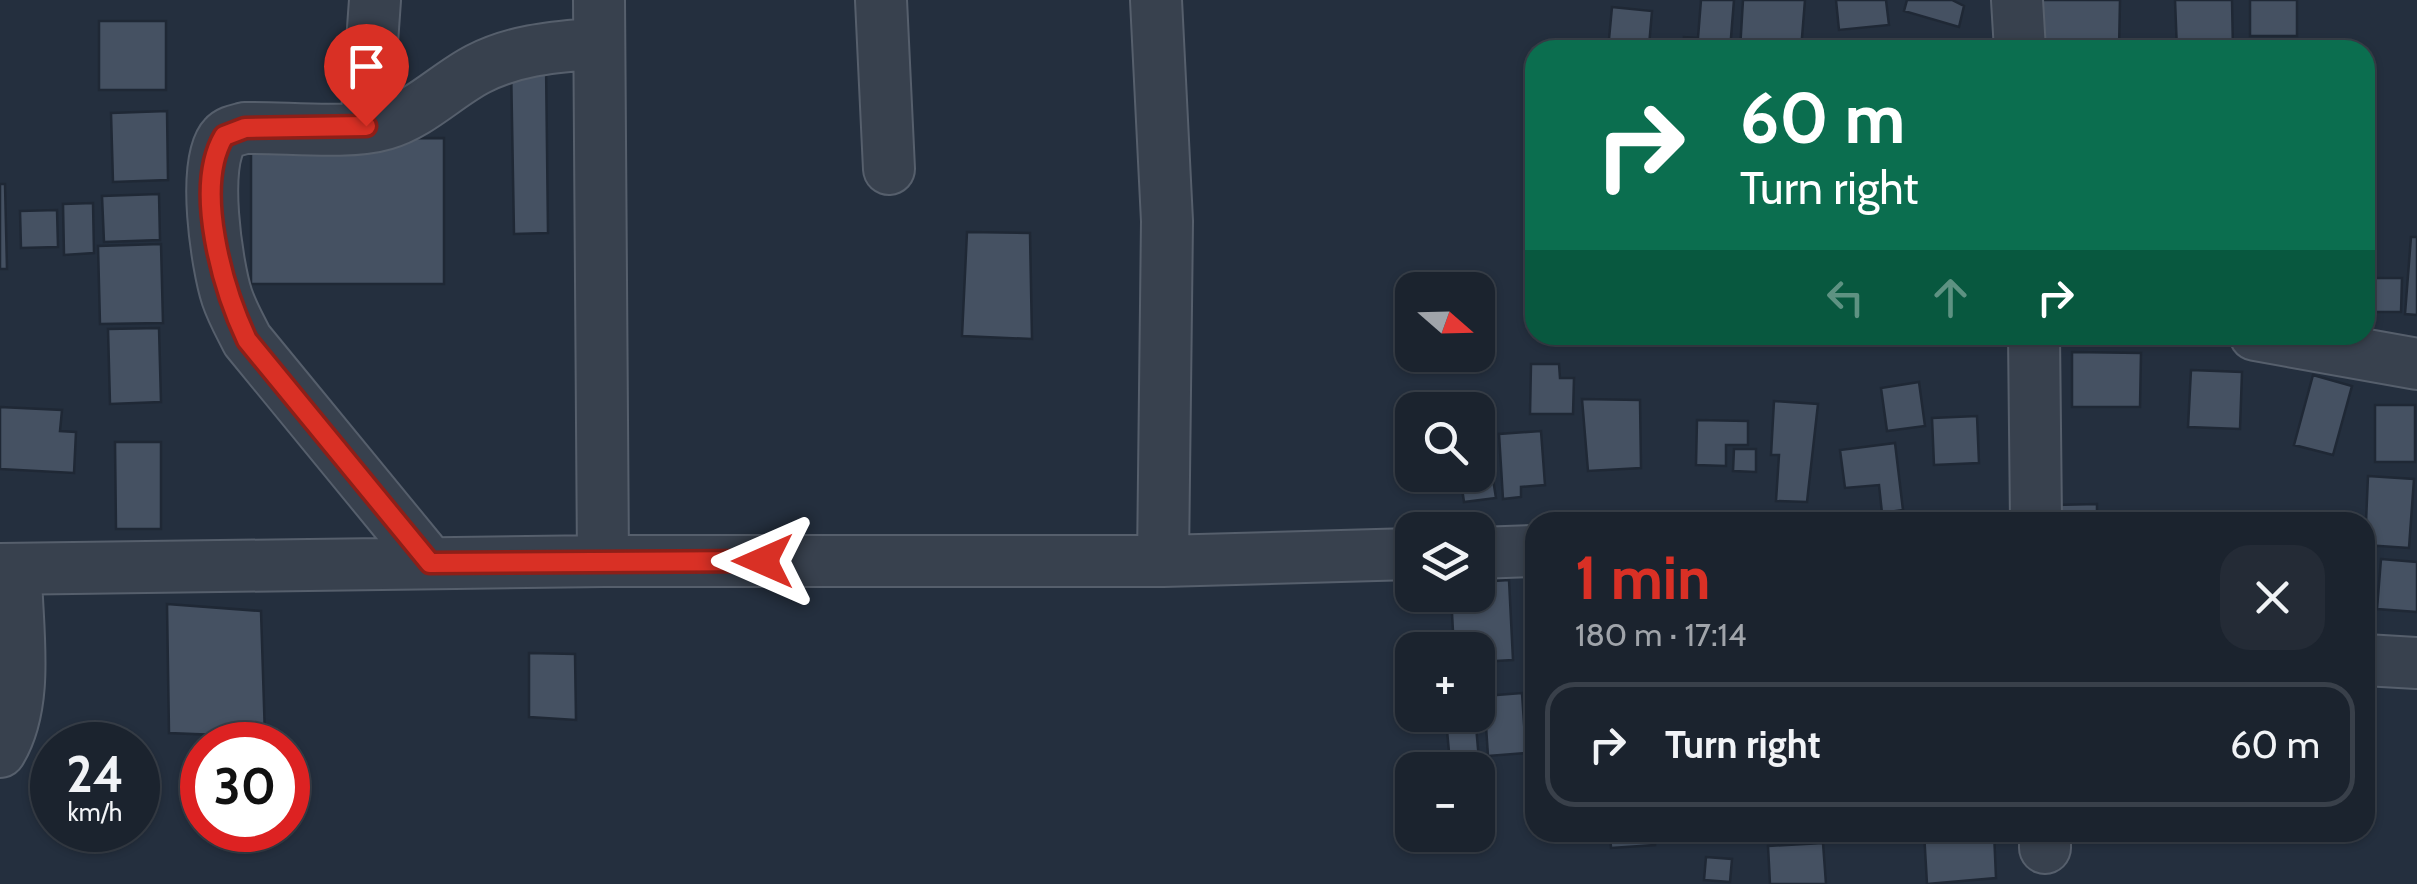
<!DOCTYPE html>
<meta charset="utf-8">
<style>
body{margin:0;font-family:Cabin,sans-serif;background:#242b36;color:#f1f3f6;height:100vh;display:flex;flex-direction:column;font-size:38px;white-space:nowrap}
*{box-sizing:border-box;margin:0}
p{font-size:32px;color:#a0a4aa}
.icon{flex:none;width:55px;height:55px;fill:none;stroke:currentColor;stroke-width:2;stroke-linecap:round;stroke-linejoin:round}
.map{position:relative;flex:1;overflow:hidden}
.panel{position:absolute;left:1525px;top:512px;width:850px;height:330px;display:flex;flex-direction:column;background:#1b232e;border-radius:30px;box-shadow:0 2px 8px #0004,0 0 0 2px #39404a}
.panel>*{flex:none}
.banner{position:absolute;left:1525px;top:40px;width:850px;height:305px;border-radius:30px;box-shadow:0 2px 8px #0004,0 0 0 2px #39404a;background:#0b6e4f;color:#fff;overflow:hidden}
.needle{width:65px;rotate:110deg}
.controls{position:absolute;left:1395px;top:272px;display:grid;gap:20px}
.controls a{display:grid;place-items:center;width:100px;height:100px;border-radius:20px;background:#1b232e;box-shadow:0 2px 8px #0004,0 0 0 2px #39404a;font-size:50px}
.speed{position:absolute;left:30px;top:722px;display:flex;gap:20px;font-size:50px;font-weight:700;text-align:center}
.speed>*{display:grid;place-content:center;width:130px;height:130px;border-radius:50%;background:#1b232e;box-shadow:0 2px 8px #0004,0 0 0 2px #39404a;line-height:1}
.speed small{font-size:25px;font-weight:400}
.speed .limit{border:15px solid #d22;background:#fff;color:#111}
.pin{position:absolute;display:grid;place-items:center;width:85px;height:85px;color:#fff;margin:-102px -42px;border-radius:50% 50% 50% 0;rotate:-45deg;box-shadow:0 0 10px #0007}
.pin .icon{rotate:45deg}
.me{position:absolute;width:110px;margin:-55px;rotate:270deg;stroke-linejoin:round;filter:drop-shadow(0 0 8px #0008)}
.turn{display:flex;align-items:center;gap:35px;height:210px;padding:0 50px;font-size:45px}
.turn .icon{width:130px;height:130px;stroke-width:2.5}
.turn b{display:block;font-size:70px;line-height:85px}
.lanes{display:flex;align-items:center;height:95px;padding:0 50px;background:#0003;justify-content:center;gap:50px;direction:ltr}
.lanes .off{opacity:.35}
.round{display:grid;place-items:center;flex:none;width:105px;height:105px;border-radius:30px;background:#242b36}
.overview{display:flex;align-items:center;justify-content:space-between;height:170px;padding:0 50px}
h1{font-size:60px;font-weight:700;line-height:75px;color:#d93025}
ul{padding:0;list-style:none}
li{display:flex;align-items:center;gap:30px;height:125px;margin:0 20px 15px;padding:0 30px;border:5px solid #39404a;border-radius:30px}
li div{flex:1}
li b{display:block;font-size:38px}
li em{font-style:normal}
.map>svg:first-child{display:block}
.building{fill:#455162;stroke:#1f2835;stroke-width:2.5}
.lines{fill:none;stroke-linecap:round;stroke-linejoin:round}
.minor-casing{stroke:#565f6c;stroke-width:54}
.minor{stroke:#38414e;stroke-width:50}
.route-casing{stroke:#8d1f18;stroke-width:25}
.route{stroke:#d93025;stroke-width:18}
</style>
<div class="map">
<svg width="2417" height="884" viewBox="0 0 2417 884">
<rect width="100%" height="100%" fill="#242f3e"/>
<path class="building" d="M1701,0h33l-4,50h-47l1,-13 14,1z
M1743,0h62l-4,50h-61z
M1836,0h50l3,25 -50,5z
M1907,0h45l12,6 -5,21 -55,-16z
M2036,0h84l-1,50h-84z
M2175,0h57l1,50h-56z
M2250,0h47v36h-47z
M1612,7l40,4 -3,35 -23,-2 -1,6h-17z
M99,21h67v69h-67z
M546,63l2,170 -34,1 -3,-170z
M167,111l1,69 -55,2 -2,-69z
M444,138v146h-193v-145z
M0,184h5l2,85h-7z
M159,194l1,46 -56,2 -2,-46z
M93,203l1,50 -30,2 -1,-51z
M57,210l1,37 -37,1 -1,-37z
M967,232l63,1 2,106 -70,-3z
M2411,237h6v78l-12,-1z
M161,244l2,79 -63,1 -2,-78z
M2371,278h31l-1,34h-30z
M159,328l2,74 -51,2 -2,-75z
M2072,352l69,1 -1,54h-68z
M1531,364h28l1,14h14l-1,36h-43z
M2191,370l51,2 -2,57 -52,-2z
M2313,375l39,11 -19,69 -39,-10z
M1919,382l6,44 -38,5 -6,-43z
M1582,399l58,1 1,68 -53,3z
M1774,401l44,3 -11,98 -31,-1 3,-46h-8z
M2375,405h40v57h-40z
M0,407l62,3 -2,21 16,1 -2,41 -74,-4z
M1977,416l2,47 -45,2 -2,-47z
M1697,420l51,1v24h-22v21l-30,-1z
M1541,431l4,54 -24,2v10l-18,2 -4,-65z
M115,442h46v87h-45z
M1895,443l8,67 -21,3 -3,-28 -34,3 -5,-38z
M1488,447l8,51 -32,4 -4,-27h18v-26z
M1734,449h22v23l-23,-1z
M2368,476l46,3 -5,69 -44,-3z
M2097,504v18h-43v-17z
M2381,559l36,3v50l-40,-3z
M1509,580l4,80 -35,2v-12h-24l-3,-55h27v-13z
M167,604l94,7 4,126 -96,-4z
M529,653l46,1 1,66 -47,-3z
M1522,693l4,60 -38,3 -4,-60z
M1476,726l3,34 -29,3 -3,-33z
M1610,832h45v13l-44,3z
M1849,832h61v10l-61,-1z
M1924,832h70l2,46 -69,6z
M1823,843l3,41h-56l-2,-38z
M1706,857l26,2 -2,23 -26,-2z"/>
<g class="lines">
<defs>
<path id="minor" d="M599,0l4,561
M881,0l8,169
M1156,0l11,221 -4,340
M2017,0l3,50
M366,127l9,-127
M2034,335l2,187
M2255,335l162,29
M1478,553l57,-2
M430,563l-183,-223c-7,-14 -15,-28 -20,-43 -10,-30 -26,-136 -3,-160 5,-6 14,-7 21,-9 40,-1 103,7 140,-4 35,-10 62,-39 93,-55 39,-20 79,-22 121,-26
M0,569l603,-8h560l249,-7
M2365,660l52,3
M0,752c31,-50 16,-127 16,-183
M2045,832v16"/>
</defs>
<use href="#minor" class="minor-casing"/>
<use href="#minor" class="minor"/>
</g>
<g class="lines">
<defs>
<path id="route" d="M366,126l-121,2 -21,8c-31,52 -1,153 23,204l183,223 333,-2"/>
</defs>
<use href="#route" class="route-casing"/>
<use href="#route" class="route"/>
</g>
</svg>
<div class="controls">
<a><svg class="needle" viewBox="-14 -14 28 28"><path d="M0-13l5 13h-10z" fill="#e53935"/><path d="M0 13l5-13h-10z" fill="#a0a4aa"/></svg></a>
<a><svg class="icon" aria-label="search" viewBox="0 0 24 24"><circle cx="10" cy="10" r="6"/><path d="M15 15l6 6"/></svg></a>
<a><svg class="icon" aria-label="layers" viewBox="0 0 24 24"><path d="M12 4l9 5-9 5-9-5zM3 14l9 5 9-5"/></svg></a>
<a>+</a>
<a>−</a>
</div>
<div class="speed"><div>24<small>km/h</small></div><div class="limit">30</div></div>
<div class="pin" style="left:366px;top:126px;background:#d93025"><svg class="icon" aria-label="arrive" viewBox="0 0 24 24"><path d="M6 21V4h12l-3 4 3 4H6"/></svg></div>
<svg class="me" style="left:763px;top:561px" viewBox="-20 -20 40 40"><path d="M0-17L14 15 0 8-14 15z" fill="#d93025" stroke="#fff" stroke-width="4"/></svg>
<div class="banner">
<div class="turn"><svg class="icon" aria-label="right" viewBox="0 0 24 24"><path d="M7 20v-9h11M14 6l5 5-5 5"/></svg><div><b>60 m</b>Turn right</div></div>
<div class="lanes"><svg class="icon off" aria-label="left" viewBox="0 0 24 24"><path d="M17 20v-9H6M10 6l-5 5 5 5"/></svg><svg class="icon off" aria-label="ahead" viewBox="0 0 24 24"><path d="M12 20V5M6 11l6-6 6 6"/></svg><svg class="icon" aria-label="right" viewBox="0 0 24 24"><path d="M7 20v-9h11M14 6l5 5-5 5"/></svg></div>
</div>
<section class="panel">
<div class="overview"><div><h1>1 min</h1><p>180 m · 17:14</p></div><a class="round"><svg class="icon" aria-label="close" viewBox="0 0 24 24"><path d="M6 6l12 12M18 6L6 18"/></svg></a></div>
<ul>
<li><svg class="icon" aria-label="right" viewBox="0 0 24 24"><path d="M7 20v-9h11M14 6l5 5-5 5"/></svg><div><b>Turn right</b></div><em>60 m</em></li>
</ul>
</section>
</div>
